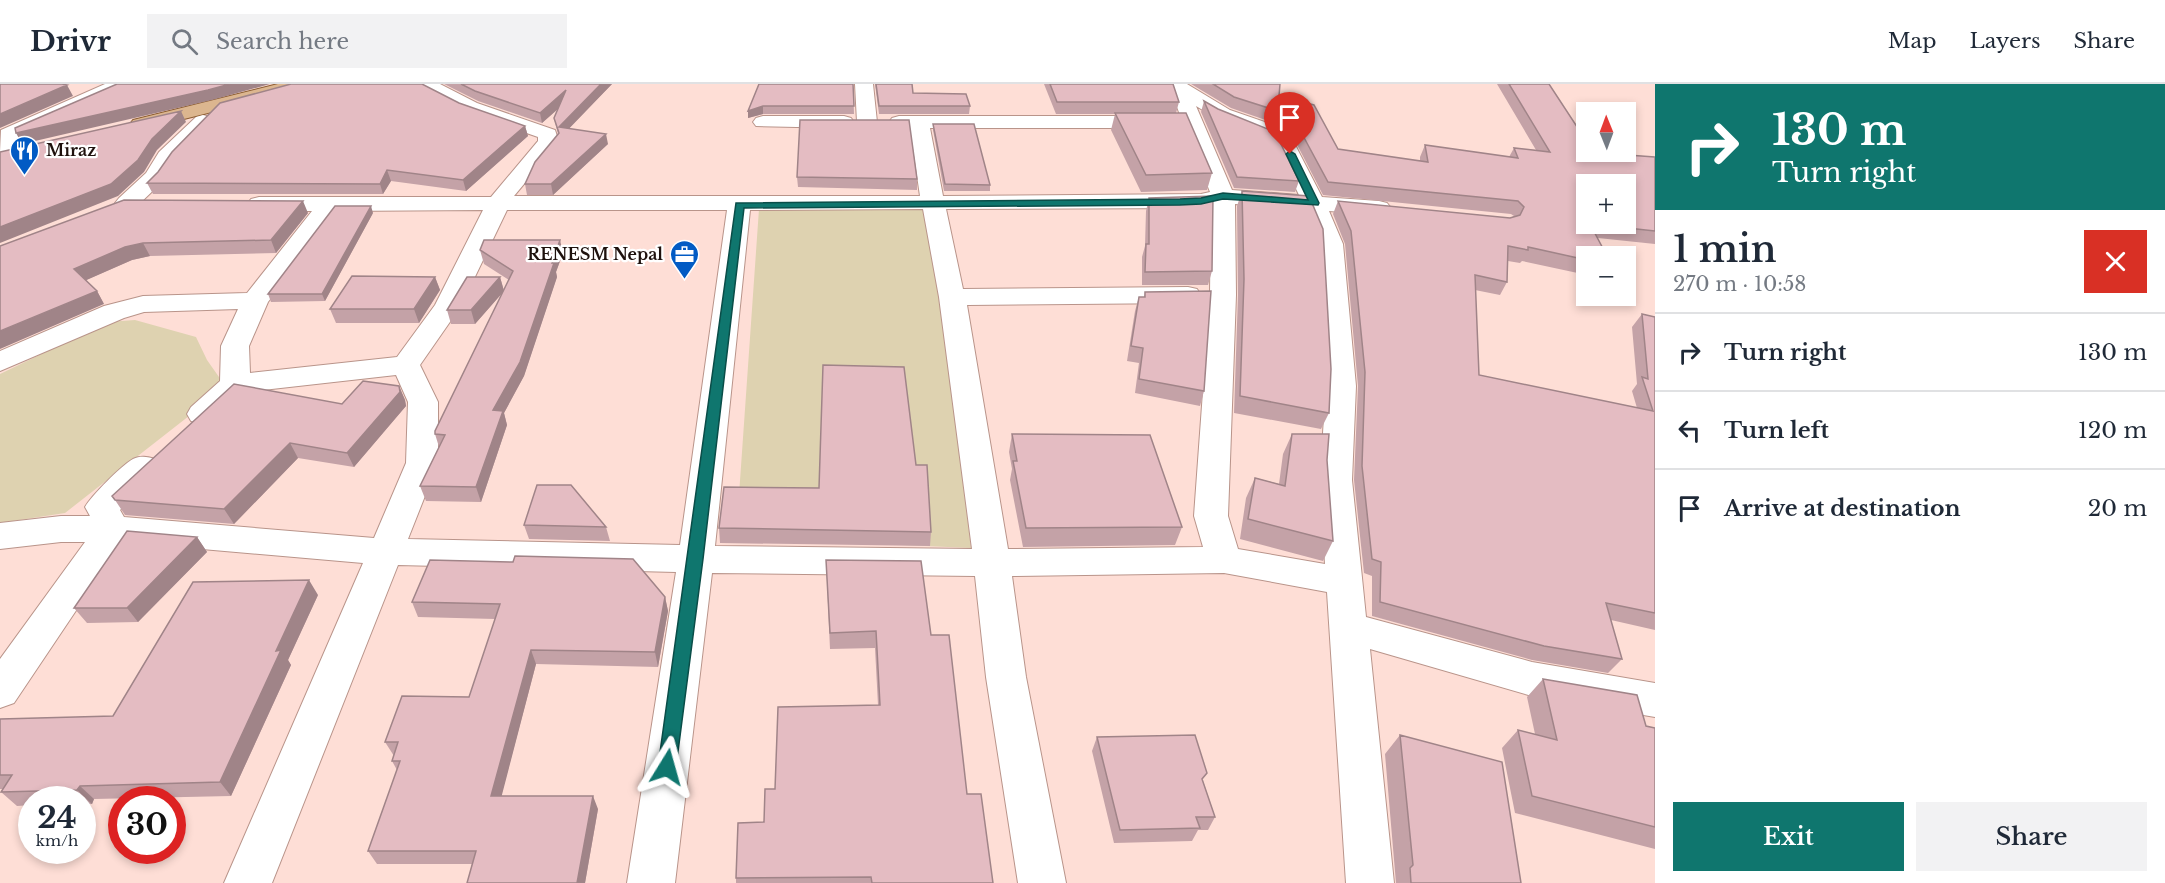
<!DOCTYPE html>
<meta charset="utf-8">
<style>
body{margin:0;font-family:"Libre Baskerville",serif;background:#f2f2f3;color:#1f2937;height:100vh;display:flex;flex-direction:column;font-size:22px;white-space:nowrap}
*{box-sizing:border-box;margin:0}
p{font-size:20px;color:#747a83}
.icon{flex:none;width:33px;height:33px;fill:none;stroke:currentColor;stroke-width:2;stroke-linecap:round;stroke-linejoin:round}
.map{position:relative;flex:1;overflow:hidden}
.panel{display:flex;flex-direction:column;background:#fff;width:510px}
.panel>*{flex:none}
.guide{background:#0f766e;color:#fff;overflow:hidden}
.needle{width:39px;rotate:359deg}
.tools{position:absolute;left:1576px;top:18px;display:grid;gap:12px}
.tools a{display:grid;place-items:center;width:60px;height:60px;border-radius:0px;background:#fff;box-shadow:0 3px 9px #0003;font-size:30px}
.speed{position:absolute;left:18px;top:702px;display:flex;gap:12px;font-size:30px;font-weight:700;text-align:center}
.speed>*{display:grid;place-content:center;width:78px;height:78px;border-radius:50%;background:#fff;box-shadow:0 3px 9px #0003;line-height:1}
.speed small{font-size:15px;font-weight:400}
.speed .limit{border:9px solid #d22;background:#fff;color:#111}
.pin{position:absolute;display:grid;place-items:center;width:51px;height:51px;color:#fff;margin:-62px -26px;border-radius:50% 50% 50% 0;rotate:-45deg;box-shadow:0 0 6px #0007}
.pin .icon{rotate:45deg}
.me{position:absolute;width:66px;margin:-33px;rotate:8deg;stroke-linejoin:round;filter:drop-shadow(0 0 4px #0008)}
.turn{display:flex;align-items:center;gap:21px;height:126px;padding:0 18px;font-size:27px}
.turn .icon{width:78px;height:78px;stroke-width:2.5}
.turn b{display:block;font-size:42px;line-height:51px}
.round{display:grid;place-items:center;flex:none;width:63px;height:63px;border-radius:0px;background:#f2f2f3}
.head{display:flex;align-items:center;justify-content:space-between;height:102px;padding:0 18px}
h1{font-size:36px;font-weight:600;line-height:45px}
.primary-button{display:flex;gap:12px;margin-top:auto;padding:12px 18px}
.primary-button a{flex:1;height:69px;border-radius:0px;background:#0f766e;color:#fff;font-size:24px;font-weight:600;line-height:69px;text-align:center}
.primary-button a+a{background:#f2f2f3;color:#1f2937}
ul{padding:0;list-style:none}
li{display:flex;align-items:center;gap:18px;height:78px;padding:0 18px;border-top:2px solid #e0e1e3}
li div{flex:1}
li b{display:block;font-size:22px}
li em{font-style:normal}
header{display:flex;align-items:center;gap:36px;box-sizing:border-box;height:84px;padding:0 30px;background:#fff;border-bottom:2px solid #e0e1e3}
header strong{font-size:28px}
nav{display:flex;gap:33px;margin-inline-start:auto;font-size:21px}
.search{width:420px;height:54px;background:#f2f2f3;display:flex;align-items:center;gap:15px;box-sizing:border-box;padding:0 21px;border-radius:0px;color:#747a83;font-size:22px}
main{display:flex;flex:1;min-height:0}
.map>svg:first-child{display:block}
.green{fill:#ded2b0}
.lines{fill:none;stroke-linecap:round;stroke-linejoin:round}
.minor-casing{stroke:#b9948a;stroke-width:2}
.major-casing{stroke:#8b5c31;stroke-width:2}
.minor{fill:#fff;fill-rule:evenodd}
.major{fill:#dcb68f;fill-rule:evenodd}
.wall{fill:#c4a2a7}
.shaded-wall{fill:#a08488}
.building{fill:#e4bcc2;stroke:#a08488;stroke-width:1.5;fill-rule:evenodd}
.route{fill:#0f766e;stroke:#0a4d48;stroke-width:1.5}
.labels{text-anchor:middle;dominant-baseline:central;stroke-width:4.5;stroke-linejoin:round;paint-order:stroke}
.far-poi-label{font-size:16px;font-weight:bold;fill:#1e110d;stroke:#fff;text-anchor:start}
</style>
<header>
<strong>Drivr</strong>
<div class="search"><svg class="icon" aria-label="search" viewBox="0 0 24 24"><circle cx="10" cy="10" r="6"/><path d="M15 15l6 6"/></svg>Search here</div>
<nav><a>Map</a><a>Layers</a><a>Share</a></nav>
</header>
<main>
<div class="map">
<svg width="1655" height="799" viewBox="0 0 1655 799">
<rect width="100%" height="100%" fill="#feded6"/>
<path class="green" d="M759,125l171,1 41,338 -235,-10z
M135,236l61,17 11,23 19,27 -161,126 -65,10v-149l108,-52z"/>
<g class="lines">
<defs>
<path id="minor" d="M105,0h25l-2,4 -109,49 3,17 -3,5 -8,1 -8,-1 -3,-7 1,-22z
M417,0h23l37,19 78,27 4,12 -45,54h406l-10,-68 -18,-2 -3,-4 3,-4 7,-2h260l7,2 3,4 -3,4 -7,2h-229l13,68 258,-2 9,-2 -42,-108h19l43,26 49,17 10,6 33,64 57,4 8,2 4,5 -4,5 -8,2 -50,-4 14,33 13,142 -4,94 14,137 166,45 123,21v34l-123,-21 -162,-47 24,234h-48l-19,-291 -103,-19 -212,3 14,101 40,206h-48l-32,-206 -11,-101 -263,-3 -37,310h-48l49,-311 -278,-7 -126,318h-48l139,-320 -241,-21 -108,161 -14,5v-49l85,-117h-24l-61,7v-26l61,-7h29l-5,-9c7,-12 36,-41 48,-48 8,-4 15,-2 23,0l5,8 -5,8 -36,35 4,7 250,21 32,-75 2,-61 -12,-27 -152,17 -31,29 -11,3 -11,-3 -4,-7 4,-7 29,-26 1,-35 17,-37 -94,3 -20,6 -124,53v-20l104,-45 39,-10 104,-3 65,-82h-53l-8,-2 -4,-5 4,-5 8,-2h232l47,-56v-4l-75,-26 -44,-23zM1196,22l20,12 57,23 26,54 -67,-5zM1235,120l70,5 14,35 7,142 -6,94 5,84 -87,-15 -10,-33 8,-221zM1211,122l-1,89 -16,221 9,31 -195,2 -41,-244 221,-2 9,-2 4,-6 -4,-6 -9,-2 -225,2 -17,-80 255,-1zM923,125l16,88 33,252 -257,-3 35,-336zM483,126l-48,95 -38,52 -147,16 -1,-27 19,-44 69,-91zM507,126h220l-47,335 -272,-6 30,-76v-61l-18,-37 41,-59z
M855,0h18l4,38 -3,4h-14l-3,-4z
M203,31l7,2 3,4 -38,40 -13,21 -27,26 -8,2 -8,-2 -4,-5 4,-5 27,-25 13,-21 37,-35z
M763,32h81l7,2 3,4 -3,4 -7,2 -88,-2 -3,-4 3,-4z"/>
<path id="major" d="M278,0h32l-2,4 -168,42 -7,-2 -3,-4 3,-4z"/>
</defs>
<use href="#minor" class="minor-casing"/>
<use href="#major" class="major-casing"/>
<use href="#minor" class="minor"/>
<use href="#major" class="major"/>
</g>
<path class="wall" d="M444,0h168l-43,44 39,16 -55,51h-26l-2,-11 33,-50 -4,-16 4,-9 -16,14 -64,-22z
M759,0h94l1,30h-91l-15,4v-7z
M875,0h37l1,9 57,13 -1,8h-90z
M1044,0h129l6,18 -3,11 36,60 -5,17 -66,2 -30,-62 4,-16h-59z
M1191,0h89l-1,12 59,53 82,12v-4l5,-12 84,12 5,-9 22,2 -39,-66h52l45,68 61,5v87l-57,-6 -11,18v19l-65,-14 -2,2 -12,-2 -1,21 -7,13 -25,-5 4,85 158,33 -5,-17 5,-7 -5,-57 10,-13 13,3v313l-44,-10 11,39 -14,14 -76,-13 -160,-44v-40l-8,-3 -10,-93 4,-94 -13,-142 -12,-30 5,-13 172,17 4,-2 -3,-2 -188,-19 -33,-64 -10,-6 -49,-17z
M1204,17l14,8 81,72 -4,11 -61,-4 -33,-76z
M459,19l66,23 3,10 -62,55 -75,-10 -8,13h-230l-6,-11z
M933,40l57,61v6h-46l-11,-61z
M797,93l120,2v11l-119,-3z
M1242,107l87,222 -8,16 -87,-16 4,-118 -1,-89z
M1149,114l63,73 -4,14h-66v-28l3,-11 1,-35z
M308,129l-32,40 -126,3 -18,4 -46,20 11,11 7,13 -104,-58z
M373,129l-48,88 -54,1 -3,-8z
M480,166l83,3 -7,19 1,5 -33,99 -20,37 3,12 -26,77 -55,-1 -6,-15 19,-39 -4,-13 74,-154 -25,-16z
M435,193l5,13 -21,33h-83l-6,-14z
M500,193l4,14 -29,33h-24l-4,-14z
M1145,208l59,99 -4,15 -65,-13 4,-30 -12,-2 8,-50 4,-14h5z
M399,302l6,14 1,6 -52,61 -56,-9 -64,66 -109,-9 -10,-15 227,-96z
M1012,350l170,93 -7,18 -152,2 -13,-67 2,-11 -3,-17z
M1292,350l41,107 -10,20 -83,-22 6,-41 9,-20 24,6 4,-30z
M916,381l15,67 -1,14 -210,-3 -1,-15 100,-40z
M524,441l82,2 4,14 -81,-2z
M197,453l10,15 -69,70 -51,1 -13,-15z
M826,476l105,75 36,159 26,89h-257v-5l28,-56 114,-117 -3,-57 -45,1z
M318,511l-30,65 3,5 -60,131 -137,3 -2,5h-10v-4h-50v5l-15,1 -16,-14 2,-3h-3v-70l113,-3z
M665,513l3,14 -10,56 -122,-3 -35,132 97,13 -13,74h-118l5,-19h-95l-9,-13 29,-81 -5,-9 2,-5 -9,-14 84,-45 26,-78 -77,-2 -6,-15z
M1543,595l103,47 9,2v121l-140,-36 -13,-65 16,-18 17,4 -8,-37z
M1400,651l121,148h-125l-11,-129z
M1097,653l106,44 12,36 -7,13h-10l-6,11 -78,2 -22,-92z"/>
<path class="shaded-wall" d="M230,0h40l-58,16 -190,44 -6,-11z
M601,0h11l-51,53 -2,-10z
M67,1l6,11 -73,32v1v-15z
M566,6l2,10 -26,23 -2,-10z
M763,22v8l-15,4v-7z
M181,27l5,11 -29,28 -13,22 -26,24 -118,47v-16l152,-88z
M525,42l3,10 -62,55 -3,-11z
M606,50l2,10 -55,51 -2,-11z
M387,86l4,11 -8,13 -3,-10z
M303,117l5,12 -32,40 -5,-13z
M371,122l2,7 -48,88 -3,-7z
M560,156l3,13 -7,19 1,5 -33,99 -20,37 3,12 -26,77 -5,-15 17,-77z
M143,159l7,13 -18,4 -50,22 -8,-13 51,-22z
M435,193l5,13 -21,33 -5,-14z
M500,193l4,14 -29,33 -4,-14z
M97,207l7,13 -104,45v-18z
M399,302l6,14 1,6 -52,61 -7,-14z
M290,359l8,15 -64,66 -10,-15z
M197,453l10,15 -69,70 -11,-14z
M309,496l9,15 -30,65 3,5 -60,131 -11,-14 56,-131z
M665,513l3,14 -10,56 -3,-15z
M531,566l5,14 -38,146 -7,-14z
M80,702l14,13 -2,5 -15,-14z
M593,712l5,13 -13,74h-8z"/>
<path class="building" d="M0,0h62l5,1 -67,29z
M117,0h113l-22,6 -192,43 -1,-5z
M291,0h131l37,19 66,23 -62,54 -76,-10 -7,14 -233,-1 11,-11 14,-20 48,-49z
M461,0h140l-42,43 47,7 -55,50h-26l10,-22 24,-29 -5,-15 12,-28 -26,23 -65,-22z
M759,0h94l1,22h-91l-15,5z
M876,0h36l1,9 53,1 4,12h-91z
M1050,0h123l6,18h-122z
M1213,0h67l-1,12 35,9 24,44 90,13 -3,-17 93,13 -4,-10 36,4 -41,-68h40l38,58v10l68,5v74l-65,-7 17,32h-20v4l-59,-13v3l-20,-4 -1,36 -32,-7 4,100 174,36 -11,-34 6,2 -6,-65 13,3v296l-49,-10 16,56 -78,-13 -164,-44 1,-40 -9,-3 -10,-93 3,-94 -14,-141 -13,-30 172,17 10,-3 4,-8 -6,-6 -190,-19 -34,-63 -10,-6 -50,-16zM1587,100h39v40h-39z
M1204,17l14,8 57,23 24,49 -62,-4z
M181,27l-29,28 -14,21 -27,24 -111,43v-75z
M1115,29h71l26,60 -66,2z
M800,36h109l8,59 -120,-2z
M933,40h41l16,61 -45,-1z
M1242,107l67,5 14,33 8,140 -2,44 -89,-17 4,-117z
M1213,112l-1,75 -67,1 1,-28h3v-46z
M124,116l179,1 -32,39 -128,3 -18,4 -51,22 23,22 -97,40v-85z
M335,122h36l-49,88h-54z
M484,156h76l-8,23h2l-34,99 -27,48 10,1 -27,76 -56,-1 25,-51 -10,-1v-3l78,-160 -33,-21z
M352,192l83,1 -21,32h-84z
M467,193h33l-29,33h-24z
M1211,207l-7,100 -65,-12 4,-31 -12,-2 8,-49h6v-5z
M823,281l81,2 12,98h11l4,67 -212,-4 5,-41 95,1z
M363,297l36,5 1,6 -53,61 -57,-10 -66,66 -109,-9 -3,-4 122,-112 108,20z
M1012,350l138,1 32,92 -156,1 -13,-67h4z
M1292,350h37l-2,26 6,81 -85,-22 7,-41 30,8z
M537,401h34l35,42 -82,-2z
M127,447l70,6 -70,71h-53z
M515,472l118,3 32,38 -10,55 -124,-2 -40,146h102l-16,87h-110l9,-32h-108l32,-90h-8l6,-19h-13l17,-46 67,1 31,-93 -88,-2 18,-42 83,2z
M826,476l95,1 10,74h18l18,159h14l12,89h-121l-1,-6 -135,1 2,-55 26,-1 1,-33h10l3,-82 102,-2 -4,-74 -46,2z
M309,496l-33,71 5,-1 -61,132 -140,4 -3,4 -76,2 11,-17h-12v-56l113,-3 80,-134z
M1543,595l94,16 9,31 9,2v99l-123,-31 -14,-66 39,10z
M1195,651l12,38 -5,6 13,38h-19l4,11 -80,2 -23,-93z
M1400,651l102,27 19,121h-110l-1,-15 3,-3z"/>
<path class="route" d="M1290,67l5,3 24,49 -1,2 -95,-6 -22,5 -21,1 -436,3 -41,351 -27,208 -3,6 -6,2 -7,-2 -2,-6 78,-564 444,-4 21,-1 22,-5 85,7 -22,-46z"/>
<defs>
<symbol id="restaurant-pin" viewBox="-11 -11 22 30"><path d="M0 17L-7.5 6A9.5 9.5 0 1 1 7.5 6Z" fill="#025bc4" stroke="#fff"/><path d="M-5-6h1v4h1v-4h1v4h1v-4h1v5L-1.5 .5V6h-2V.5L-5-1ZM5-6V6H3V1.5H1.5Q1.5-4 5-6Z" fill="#fff"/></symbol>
<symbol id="office-pin" viewBox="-11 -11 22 30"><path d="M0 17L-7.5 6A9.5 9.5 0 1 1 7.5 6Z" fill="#025bc4" stroke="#fff"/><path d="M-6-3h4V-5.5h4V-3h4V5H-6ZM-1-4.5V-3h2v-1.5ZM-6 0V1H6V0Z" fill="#fff"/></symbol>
</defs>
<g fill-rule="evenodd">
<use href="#restaurant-pin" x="8" y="50" width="33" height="45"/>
<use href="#office-pin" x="668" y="154" width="33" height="45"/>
</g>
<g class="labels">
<g class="far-poi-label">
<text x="46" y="66">Miraz</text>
<text x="663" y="170" text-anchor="end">RENESM Nepal</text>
</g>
</g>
</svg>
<div class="tools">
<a><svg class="needle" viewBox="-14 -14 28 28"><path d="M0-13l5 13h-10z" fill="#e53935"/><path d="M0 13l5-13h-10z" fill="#747a83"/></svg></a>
<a>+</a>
<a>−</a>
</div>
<div class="speed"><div>24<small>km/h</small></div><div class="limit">30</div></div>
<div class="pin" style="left:1290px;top:70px;background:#d93025"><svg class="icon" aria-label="arrive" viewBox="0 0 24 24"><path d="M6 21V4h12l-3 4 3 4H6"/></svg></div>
<svg class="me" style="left:667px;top:683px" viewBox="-20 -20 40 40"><path d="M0-17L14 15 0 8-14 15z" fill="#0f766e" stroke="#fff" stroke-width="4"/></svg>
</div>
<section class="panel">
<div class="guide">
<div class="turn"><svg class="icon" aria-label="right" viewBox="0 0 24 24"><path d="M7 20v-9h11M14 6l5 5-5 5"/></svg><div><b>130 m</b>Turn right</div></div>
</div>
<div class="head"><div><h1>1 min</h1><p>270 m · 10:58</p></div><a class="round" style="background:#d93025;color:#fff"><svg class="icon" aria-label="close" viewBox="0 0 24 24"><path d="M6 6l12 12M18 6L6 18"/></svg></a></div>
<ul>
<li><svg class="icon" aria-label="right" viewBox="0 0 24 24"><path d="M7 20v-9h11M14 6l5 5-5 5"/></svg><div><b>Turn right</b></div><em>130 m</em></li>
<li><svg class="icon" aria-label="left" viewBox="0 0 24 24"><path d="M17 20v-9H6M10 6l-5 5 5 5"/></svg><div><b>Turn left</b></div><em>120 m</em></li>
<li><svg class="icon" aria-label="arrive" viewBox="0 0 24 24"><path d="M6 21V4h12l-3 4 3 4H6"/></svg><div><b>Arrive at destination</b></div><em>20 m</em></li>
</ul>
<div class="primary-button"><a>Exit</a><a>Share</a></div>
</section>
</main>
